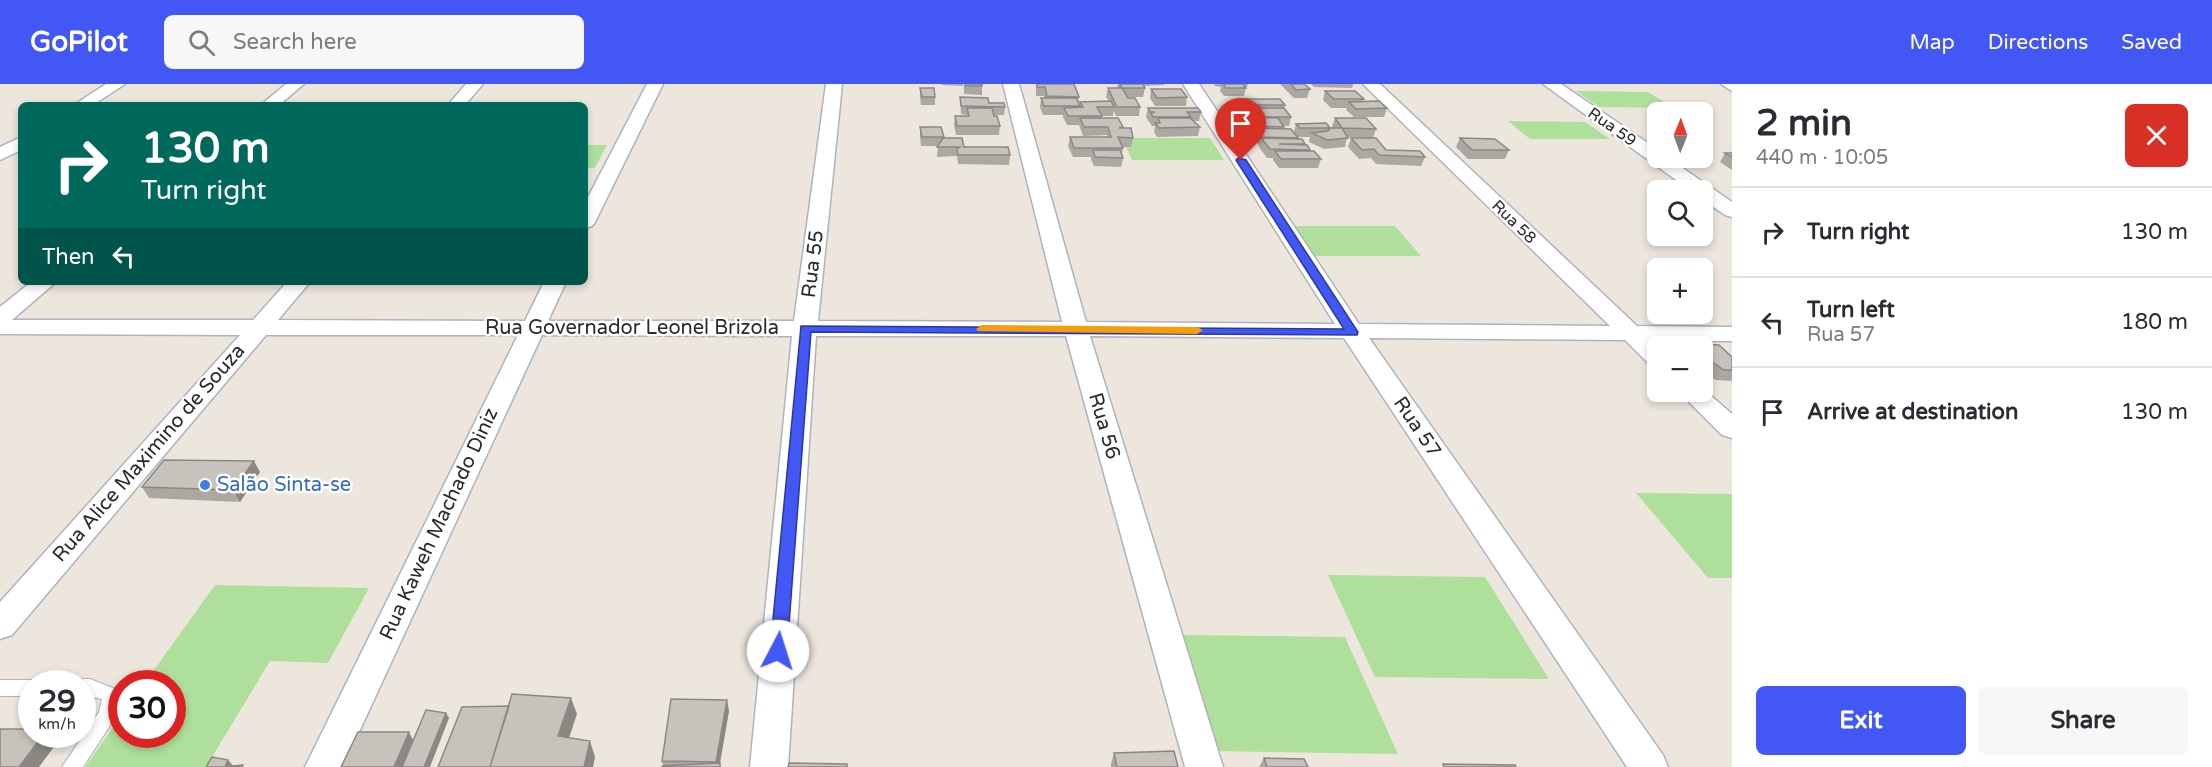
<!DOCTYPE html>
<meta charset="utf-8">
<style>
body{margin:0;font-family:"Varela Round",sans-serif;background:#f7f7f7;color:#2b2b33;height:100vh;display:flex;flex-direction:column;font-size:22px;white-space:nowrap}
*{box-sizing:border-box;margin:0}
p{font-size:20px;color:#7c7c81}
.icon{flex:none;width:33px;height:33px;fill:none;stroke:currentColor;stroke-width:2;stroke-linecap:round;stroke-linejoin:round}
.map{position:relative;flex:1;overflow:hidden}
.side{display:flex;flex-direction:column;background:#fff;width:480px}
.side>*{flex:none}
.top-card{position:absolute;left:18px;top:18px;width:570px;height:183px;border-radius:9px;box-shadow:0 3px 9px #0003;background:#00695c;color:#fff;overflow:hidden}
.needle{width:39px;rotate:1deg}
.fabs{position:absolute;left:1647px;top:18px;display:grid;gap:12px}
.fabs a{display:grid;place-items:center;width:66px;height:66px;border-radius:9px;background:#fff;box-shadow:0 3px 9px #0003;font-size:30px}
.speed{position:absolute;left:18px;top:586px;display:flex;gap:12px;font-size:30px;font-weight:700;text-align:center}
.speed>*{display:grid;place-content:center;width:78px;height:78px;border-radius:50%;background:#fff;box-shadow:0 3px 9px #0003;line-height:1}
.speed small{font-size:15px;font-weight:400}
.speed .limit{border:9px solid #d22;background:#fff;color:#111}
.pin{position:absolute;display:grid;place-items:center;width:51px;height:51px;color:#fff;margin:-62px -26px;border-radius:50% 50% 50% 0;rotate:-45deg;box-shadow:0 0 6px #0007}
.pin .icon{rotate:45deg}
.me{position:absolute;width:66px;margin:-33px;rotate:5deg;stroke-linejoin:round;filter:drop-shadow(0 0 4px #0008)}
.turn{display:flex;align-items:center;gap:21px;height:126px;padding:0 24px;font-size:27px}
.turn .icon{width:78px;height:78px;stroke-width:2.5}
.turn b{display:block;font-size:42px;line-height:51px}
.then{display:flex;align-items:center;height:57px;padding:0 24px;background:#0003;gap:12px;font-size:22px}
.round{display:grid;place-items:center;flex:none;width:63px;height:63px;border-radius:9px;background:#f7f7f7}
.summary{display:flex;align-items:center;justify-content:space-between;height:102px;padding:0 24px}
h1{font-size:36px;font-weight:800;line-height:45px}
.action{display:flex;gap:12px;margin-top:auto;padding:12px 24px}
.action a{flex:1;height:69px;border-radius:9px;background:#4257f3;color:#fff;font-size:24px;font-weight:800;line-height:69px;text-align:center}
.action a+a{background:#f7f7f7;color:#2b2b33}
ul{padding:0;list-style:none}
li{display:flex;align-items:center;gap:18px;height:90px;padding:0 24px;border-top:2px solid #e1e1e2}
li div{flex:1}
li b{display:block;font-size:22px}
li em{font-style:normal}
header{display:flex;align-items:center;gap:36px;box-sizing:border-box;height:84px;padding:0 30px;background:#4257f3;color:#fff}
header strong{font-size:28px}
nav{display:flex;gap:33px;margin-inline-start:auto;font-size:21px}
.search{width:420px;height:54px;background:#f7f7f7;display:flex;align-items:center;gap:15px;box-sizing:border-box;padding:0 21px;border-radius:9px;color:#7c7c81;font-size:22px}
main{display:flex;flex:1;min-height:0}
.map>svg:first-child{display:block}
.green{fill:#aee09b}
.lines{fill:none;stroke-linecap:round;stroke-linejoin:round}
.service-casing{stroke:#b0b2bd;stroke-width:2}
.minor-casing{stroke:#b0b2bd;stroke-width:3}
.service{fill:#fff;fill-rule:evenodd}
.minor{fill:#fff;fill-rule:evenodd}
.wall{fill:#aba8a2}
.shaded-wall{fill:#8b8884}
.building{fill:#c7c3bc;stroke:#8b8884;stroke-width:1.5}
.route{fill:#4257f3;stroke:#2b399e;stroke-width:1.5}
.slow{fill:#f59e0b}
.shop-dot{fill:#3f7fe0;stroke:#fff;stroke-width:2}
.labels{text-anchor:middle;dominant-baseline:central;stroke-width:5;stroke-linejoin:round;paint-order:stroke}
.far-street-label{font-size:16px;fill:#2a2a2a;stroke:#fff}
.street-label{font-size:20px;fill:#2a2a2a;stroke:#fff}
.shop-label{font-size:20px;fill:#366cbe;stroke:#fff;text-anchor:start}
</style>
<header>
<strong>GoPilot</strong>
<div class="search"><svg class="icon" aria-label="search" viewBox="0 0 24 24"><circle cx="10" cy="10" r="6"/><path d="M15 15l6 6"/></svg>Search here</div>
<nav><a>Map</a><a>Directions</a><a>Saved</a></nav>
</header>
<main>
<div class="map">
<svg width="1732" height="683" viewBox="0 0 1732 683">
<rect width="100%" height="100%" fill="#ece6dd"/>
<path class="green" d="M1576,7l72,1 26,16 -75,-1z
M1508,37l77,1 25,17h-80z
M1122,54h88l14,22h-92z
M585,61h22l-12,23h-10z
M1292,142h103l26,30h-107z
M1636,409l96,1v84h-24z
M1328,491l157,2 64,102 -174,-2z
M215,501l154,3 -41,75 -58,-2 -64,106h-121l36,-51 1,19h50v-51h-28z
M1179,551l166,2 53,117 -186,-3z"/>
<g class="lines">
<defs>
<path id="service" d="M82,595h8l28,11 3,5 -8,26 -30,46h-21l37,-55 3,-13 -20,-4v-11h-7z
M0,596h32l7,4h-7v12h-32z"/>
<path id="minor" d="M106,0h19l-32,21h-19z
M286,0h18l-25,21h-18z
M466,0h17l-18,21h-17z
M647,0h16l-68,138 -3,4 -7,2v-25z
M826,0h16l-24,237 244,1 -59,-238h16l67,238 249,2 -152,-240h16l160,240 251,2 -247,-242h17l257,242 95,1v14h-79l6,5 -1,20 -9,-2 -24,-24 -256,-2 294,417 5,12h-41l-283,-429 -254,-2 133,431h-38l-119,-431h-250l-28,431h-38l42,-431 -250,-1 -199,432h-38l213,-432h-252l-254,300 -12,4v-37l240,-267 -240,-1v-27l31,-25h25l-44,38h241l34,-38h23l-32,38 247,1 19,-39h22l-18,39h246z
M1543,0h18l97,66v8h10l64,44v15l-7,-2 -23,-16v-9h-12z
M1721,0h11v7z
M21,53v13l-21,10v-13z
M1702,304l30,26v24l-10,-3 -43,-43h23z"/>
</defs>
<use href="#service" class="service-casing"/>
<use href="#minor" class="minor-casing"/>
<use href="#service" class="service"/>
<use href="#minor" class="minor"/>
</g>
<path class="wall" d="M942,0h21v2l-21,-1z
M964,0h18v11l-18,-1z
M1036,0h38l5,13 -1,6 1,3 1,-4 29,-1 -3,-4 2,-9h9l1,-4h46v1l-21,1 2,2 -2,9h-16l13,10 -1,9h-23l-2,-5 -1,5h-12v2l22,9v1l10,10 -2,9h-8l-1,8 1,3 -2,9 -27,-1 -3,-7v-2h-18l-5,-11 2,-9h37v-2l-24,1 -4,-11h-12l-4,-8v-2h-20l-3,-8 1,-9h3v-2h-8z
M1214,0h34l-1,3h-1l-2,9h-20l-4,-5 1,-4 -6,-1z
M1280,0h24l6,5 -3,9h-13z
M1311,0h42l-1,4 -38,-1z
M920,4l15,9v8h-14l-1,-8z
M1151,5l36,8 -1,9h-31l-5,-8z
M1325,7l39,8 -1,3 24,6 -3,9h-30l-8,-7 1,-2h-16l-8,-8z
M960,13l45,10 -1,8h-10l6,11 -1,9h-43l-2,-10 1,-9h12v-1l-6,-1z
M1245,15l40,6 -1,3 7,9 -2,9h-6v3l11,3 2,-8 37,4 -1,-2 3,-8 41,11 -3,9 -26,-1 -2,10 -21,2 -15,-7 1,-5h-12v2l7,5v1l5,5 -1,1 12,8 -3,9h-39l-6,-8v-2h-6l-8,-11v-1l-6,-9 1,-2h-5l-10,-19 2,-8h2z
M1148,24l53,4 -2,9h-7l8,6 -2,9 -41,1 -3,-5 1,-6h-3l-6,-9z
M920,43l24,10v1l20,9 46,8 -1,10 -51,-1 -1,-8 -20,1 1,-11h-17l-1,-10z
M1351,54l35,12 39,7 -4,9 -45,-2 -5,-6 -12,1 -11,-12z
M1460,54l49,12 -4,9h-37l-12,-12z
M1725,69h7v17l-12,-8z
M1685,259l34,2 13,12v24l-16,-1 -14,-9v-25h-20z
M260,388l-20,30 -91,-4 -7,-11z
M729,627l-9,53 -57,2 -1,-5z
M1114,669l64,14h-67v-3z
M1264,674l44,9h-49z"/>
<path class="shaded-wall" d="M254,377l6,11 -20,30 -7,-12z
M571,614l6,16 -13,39 -6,-17z
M727,616l2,11 -10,56h-2l-1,-5z
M446,629l3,5 -19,49h-6z
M409,648l6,12 -10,23h-11z
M43,651h11l5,5 -20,27h-20z
M590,657l5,16 -2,10h-9z
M228,676l6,7h-9z"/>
<path class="building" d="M965,0h17v2h-17z
M1037,0h37l5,13 -32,-1 -2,-9h-8z
M1120,0h23l2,4h-23l6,10h7l5,9h-23l-9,-19h14z
M1223,0h20l3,4h-20z
M1291,0h13l6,5 -14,1z
M920,4h14l1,9h-13z
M1151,5h30l6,8 -30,1z
M1325,7h30l9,8h-30z
M960,13l28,1 1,5h15l1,4 -44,-1z
M1041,14h35l4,8h-36z
M1245,15h35l5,6h-35z
M1111,17l3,6h-17l5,9h-34l-4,-8 19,-1 -3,-5z
M1379,17l8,7 -31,1 -7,-7z
M967,24h25l2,8h3l3,10h-43l-2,-10h14z
M1148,24h50l3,4h-14l4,5h-38l-2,-4 4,-1h-5z
M1241,24h43l7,9h-35l22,1 6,9 -33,-1z
M1080,34h38l5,9 -4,1h12l2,10 -15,-1 5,11h-49l-4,-11h41l-3,-10h-24z
M1158,34h32l10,9 -41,1 -4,-5h5z
M1335,34h31l10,11 -34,-1z
M1326,39l4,5h-30l-4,-4z
M920,43h21l3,10h-22z
M1255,44l36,1 7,9 -36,-1z
M1330,44h12l6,10 -21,2 -15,-7 16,-2z
M943,54h19l2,9h44l2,8h-52l-1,-6 3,-2h-23z
M1261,54l41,1 3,5h-26l28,1 3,5 -40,-1z
M1351,54h25l10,12 34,1 5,6 -46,-2 -5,-6 -12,1z
M1460,54l35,1 14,11h-37z
M1093,66h27l3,8 -28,-1z
M1275,67h39l7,8h-40z
M1725,69h7v4z
M1685,259l34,2 13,12v13h-8l-22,-15v-9h-11z
M164,376l90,1 -21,29 -91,-3z
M512,610l59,4 -13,38 32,5 -6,26h-94z
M671,615l56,1 -11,62 -54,-1z
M509,622l-19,61h-52l24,-60z
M426,626l20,3 -22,54h-22z
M0,645h32v6h11l-24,32h-19z
M358,648h51l-15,35h-53z
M1174,667l4,16h-61l-3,-14z
M212,673l16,3 -3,7 18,-2 -1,2h-36z
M1264,674l40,1 4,8h-41z
M720,679v4h-58l1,-1z
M789,679l58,1v3h-59z
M1443,680l72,1 1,2h-72z"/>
<path class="route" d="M1238,74l8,2 112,172 -1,3 -546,-3 -24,319 -2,6 -7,2 -6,-2 -2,-6 31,-325 543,3 -108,-169z"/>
<path class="slow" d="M982,241l215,2 6,3 -6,4 -219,-3 -2,-2z"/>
<circle class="shop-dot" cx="205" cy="401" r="6"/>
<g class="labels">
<g class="far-street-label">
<text transform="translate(1612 43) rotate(35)">Rua 59</text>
<text transform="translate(1514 138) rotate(44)">Rua 58</text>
</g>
<g class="street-label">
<text transform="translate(813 180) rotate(-83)">Rua 55</text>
<text x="632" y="244">Rua Governador Leonel Brizola</text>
<text transform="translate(1104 342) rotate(74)">Rua 56</text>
<text transform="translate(1417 343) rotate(56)">Rua 57</text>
<text transform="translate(149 369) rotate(-49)">Rua Alice Maximino de Souza</text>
<text transform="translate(439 440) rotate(-65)">Rua Kaweh Machado Diniz</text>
</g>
<g class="shop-label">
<text x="217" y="401">Salão Sinta-se</text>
</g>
</g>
</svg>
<div class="fabs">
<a><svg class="needle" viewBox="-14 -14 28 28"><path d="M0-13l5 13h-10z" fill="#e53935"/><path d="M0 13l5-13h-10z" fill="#7c7c81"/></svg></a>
<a><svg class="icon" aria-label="search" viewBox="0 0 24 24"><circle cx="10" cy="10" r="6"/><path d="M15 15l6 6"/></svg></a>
<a>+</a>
<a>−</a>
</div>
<div class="speed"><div>29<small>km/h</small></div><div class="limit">30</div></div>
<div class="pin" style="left:1241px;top:76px;background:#d93025"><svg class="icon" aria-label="arrive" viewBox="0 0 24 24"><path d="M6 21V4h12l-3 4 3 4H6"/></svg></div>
<svg class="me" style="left:778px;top:567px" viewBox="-20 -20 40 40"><circle r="19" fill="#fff"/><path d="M0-13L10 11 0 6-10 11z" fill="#4257f3"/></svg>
<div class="top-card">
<div class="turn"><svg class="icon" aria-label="right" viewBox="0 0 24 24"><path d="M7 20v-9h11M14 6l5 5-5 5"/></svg><div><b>130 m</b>Turn right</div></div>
<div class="then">Then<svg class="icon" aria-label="left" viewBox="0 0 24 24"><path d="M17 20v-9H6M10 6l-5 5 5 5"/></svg></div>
</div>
</div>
<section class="side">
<div class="summary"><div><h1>2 min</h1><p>440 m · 10:05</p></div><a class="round" style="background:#d93025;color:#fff"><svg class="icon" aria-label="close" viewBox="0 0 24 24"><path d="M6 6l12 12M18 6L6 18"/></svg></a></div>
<ul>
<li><svg class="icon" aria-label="right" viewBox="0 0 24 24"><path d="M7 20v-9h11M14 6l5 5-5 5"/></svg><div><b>Turn right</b></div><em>130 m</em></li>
<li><svg class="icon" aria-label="left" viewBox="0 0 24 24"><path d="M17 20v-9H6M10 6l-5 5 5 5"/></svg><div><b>Turn left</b><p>Rua 57</p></div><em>180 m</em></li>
<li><svg class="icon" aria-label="arrive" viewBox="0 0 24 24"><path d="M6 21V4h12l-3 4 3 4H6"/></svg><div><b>Arrive at destination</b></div><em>130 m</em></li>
</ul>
<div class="action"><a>Exit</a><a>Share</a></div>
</section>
</main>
